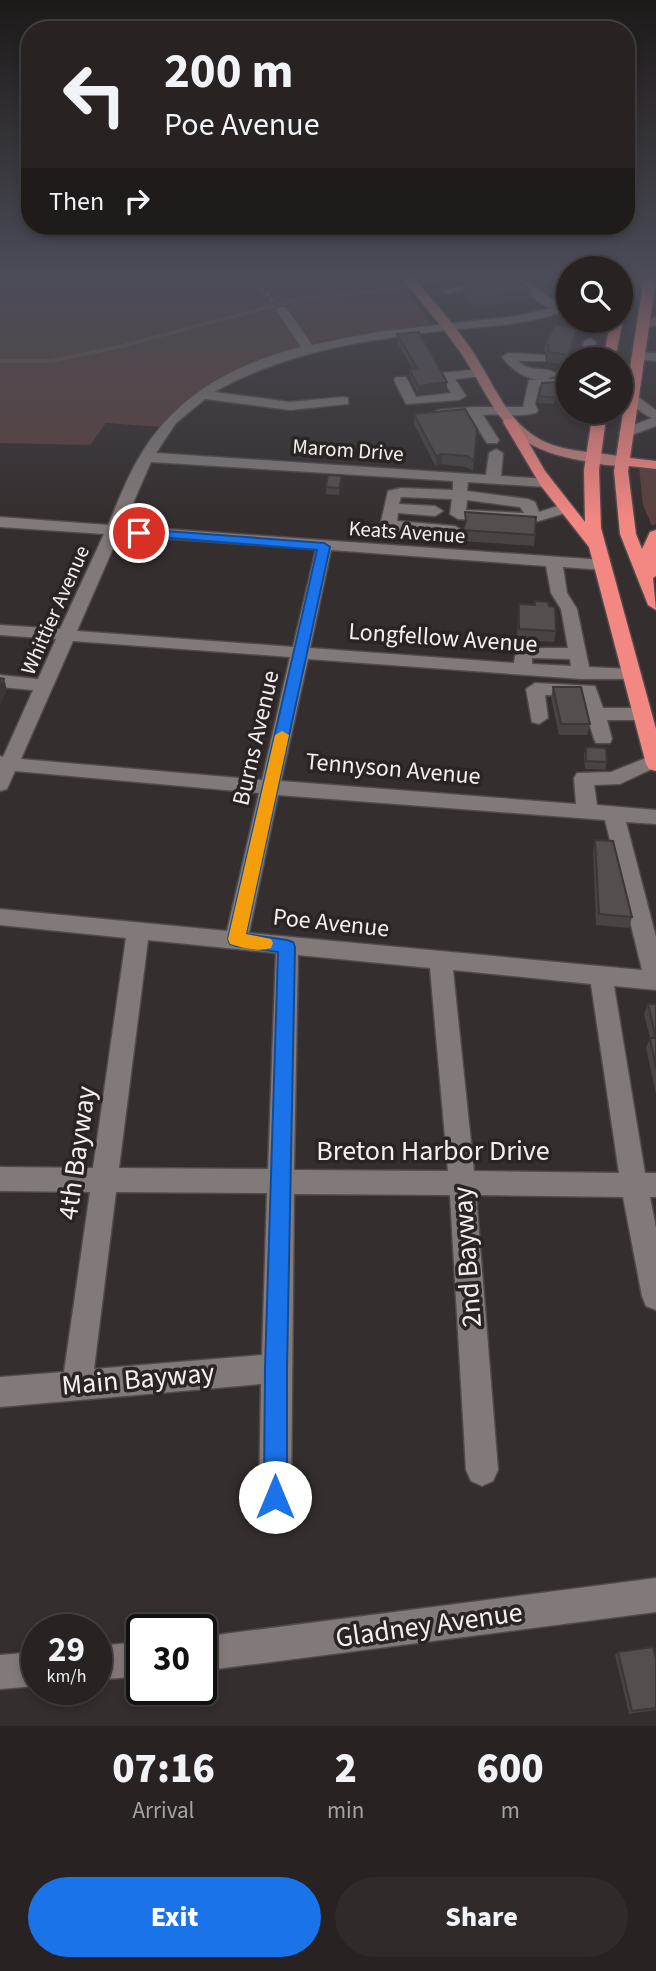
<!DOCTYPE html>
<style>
body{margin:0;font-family:"Source Sans 3",sans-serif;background:#302a2a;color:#f1f3f6;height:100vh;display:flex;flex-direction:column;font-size:26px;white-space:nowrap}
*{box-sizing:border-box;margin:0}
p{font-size:23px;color:#a5a4a5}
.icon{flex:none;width:38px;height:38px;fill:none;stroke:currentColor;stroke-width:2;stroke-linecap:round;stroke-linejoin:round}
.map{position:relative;height:1726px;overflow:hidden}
.drawer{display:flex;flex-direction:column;background:#282222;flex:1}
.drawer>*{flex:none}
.guide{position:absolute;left:21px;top:21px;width:614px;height:214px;border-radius:28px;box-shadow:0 4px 10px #0003,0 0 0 2px #443f40;background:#282222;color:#f1f3f6;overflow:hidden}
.controls{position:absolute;left:556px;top:256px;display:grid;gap:14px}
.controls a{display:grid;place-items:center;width:77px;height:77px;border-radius:50%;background:#282222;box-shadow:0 4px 10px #0003,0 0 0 2px #443f40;font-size:35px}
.speed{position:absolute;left:21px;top:1614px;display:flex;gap:14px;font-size:35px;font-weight:700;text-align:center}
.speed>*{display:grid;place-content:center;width:91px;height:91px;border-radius:50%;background:#282222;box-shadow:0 4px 10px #0003,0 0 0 2px #443f40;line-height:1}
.speed small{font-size:18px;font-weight:400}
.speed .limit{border:4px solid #111;border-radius:10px;background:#fff;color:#111}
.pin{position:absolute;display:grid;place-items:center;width:60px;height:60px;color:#fff;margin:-30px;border:4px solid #fff;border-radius:50%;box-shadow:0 2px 7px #0007}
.me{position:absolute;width:77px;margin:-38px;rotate:0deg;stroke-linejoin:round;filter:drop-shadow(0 0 5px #0008)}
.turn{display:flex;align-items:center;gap:24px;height:147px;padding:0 28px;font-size:32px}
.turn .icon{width:91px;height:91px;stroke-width:2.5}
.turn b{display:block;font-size:49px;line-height:60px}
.then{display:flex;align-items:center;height:66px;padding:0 28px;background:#0003;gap:14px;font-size:26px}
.eta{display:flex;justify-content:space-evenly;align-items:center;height:119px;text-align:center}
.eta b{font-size:42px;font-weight:800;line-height:49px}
.action{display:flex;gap:14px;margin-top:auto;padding:14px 28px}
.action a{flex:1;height:80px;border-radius:42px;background:#1a73e8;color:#fff;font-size:28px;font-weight:800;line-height:80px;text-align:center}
.action a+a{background:#302a2a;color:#f1f3f6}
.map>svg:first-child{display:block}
.green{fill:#5a413f}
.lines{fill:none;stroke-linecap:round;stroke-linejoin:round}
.stream{stroke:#6a5453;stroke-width:3.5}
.minor-casing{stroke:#504a4a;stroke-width:3}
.major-casing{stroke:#504a4a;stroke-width:3}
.highway-casing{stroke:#504a4a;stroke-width:3}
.path{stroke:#898383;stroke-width:2;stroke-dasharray:3.5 3.5;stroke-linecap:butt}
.minor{fill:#827a79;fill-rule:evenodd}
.major{fill:#c6827e;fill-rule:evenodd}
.highway{fill:#f38782;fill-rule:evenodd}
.wall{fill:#494343}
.shaded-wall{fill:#3c3737}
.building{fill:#554e4e;stroke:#3c3737;stroke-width:2}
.route{fill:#1a73e8;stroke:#114b97;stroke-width:2}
.slow{fill:#f59e0b}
.labels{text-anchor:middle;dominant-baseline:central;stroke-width:7;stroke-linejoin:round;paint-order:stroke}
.far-street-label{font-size:21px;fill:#f5f0f0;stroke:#2b2424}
.street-label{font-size:24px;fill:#f5f0f0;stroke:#2b2424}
.near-street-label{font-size:28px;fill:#f5f0f0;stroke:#2b2424}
</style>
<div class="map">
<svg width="656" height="1726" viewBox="0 0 656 1726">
<rect width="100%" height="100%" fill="#352e2e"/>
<path class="green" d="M0,278h397l34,46 -107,16 -70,21 -53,28 -39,38 -56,-4 -16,22 -90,-2z
M639,467l17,2v55l-4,2 -9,-21z"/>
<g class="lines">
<path class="stream" d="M0,361h51l67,-14 181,-48 81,-8 65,-13"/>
<defs>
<path id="minor" d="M486,278c13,0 27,-2 39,3 19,9 20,21 44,21v7c-38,16 -80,17 -121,21 -83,10 -160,21 -234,62l76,10 53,-5 5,1v6l-58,6 -85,-11 -29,24 -20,30 330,22 3,-22 7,-4 7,4 -2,23 46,3 7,4 -7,4 -79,-5 -1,9 61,8 7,3 4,10 25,-8 5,2 3,3 -3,3 -37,11 -74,-4 -8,-5 2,-15 -51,-2 -2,7 36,2 8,5 -8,5 -37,-3 -1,8 58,5 8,5 -8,5 -64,-6 -5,-2 -5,-6 7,-31 13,-3 52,2v-9l-302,-19 -28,64 480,34 8,5 -8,5 -40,-3 4,26 10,16 12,58 42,2 9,6 -3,4h-56l-273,-20 -27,122 295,23 -2,-26 3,-5 34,-1 45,-18v13l-36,17 -26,1 3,20 59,5v14l-30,-2 30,115v53l-42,-4 31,187h11v24h-6l6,31v82l-10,-4 -4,-10 -19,-99 -147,-2 22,275 -5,11 -11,5 -11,-5 -5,-11 -16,-275 -156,-1 -3,303 -5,11 -11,5 -11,-5 -5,-11 2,-113 -261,23v-30l64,-5 26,-180 -90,-1v-24l93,1 33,-230 -126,-13v-16l227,22 32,-138 -244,-22 -8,18 -7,2v-35l3,1 30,-67 -33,-3v-12l38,4 18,-40 -56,-4v-10l60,4 44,-95 -104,-7v-10l108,8c10,-23 19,-48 32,-69 35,-60 94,-92 161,-109l-25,-37 2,-3h8l26,38 64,-13 141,-16 34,-8c-12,-4 -18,-12 -28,-18 -22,-15 -52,-2 -75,4l-6,-3zM467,500l53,7 4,6 -58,-3zM119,535l197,14 -23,98 -216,-16zM331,550l215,16 5,27 10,16 7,39h-44l-9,8 -1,7 -204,-15zM73,641l217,16 -28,123 -241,-21zM532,658l38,1 1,7 -39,-2zM278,795l327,25 37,150 -393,-37zM148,940l128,13 -8,216 -149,-1zM298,955l132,13 18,203 -154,-1zM453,970l138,14 28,189 -145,-2zM116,1192l151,1 -5,162 -168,14z
M656,317v8l-14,4 -6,-4z
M590,338l6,4 -3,17h-12l3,-17z
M637,352l19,1v8l-23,-2v-6z
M508,353l37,2v6h-27c14,13 28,4 39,13 -18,14 -44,-1 -55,-17z
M479,369l5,1v6l-29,3 11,17 -7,4 -53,4 -12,-24 2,-3h10l10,20 35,-4 -10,-17 1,-3z
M569,378v8l-30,1 -4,17 3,6 -2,3c-21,5 -34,0 -53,2l16,25 -2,3h-10l-17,-27 -32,2 -7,-4 7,-4 36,-3h49l6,-27z
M631,392l25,18v16l-30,11 -7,-4 2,-3 31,-12c-11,-5 -20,-13 -28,-22z
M535,683l60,3 8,22h39l9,6 -9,6h-35l5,19 -2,4h-14l-2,-4 -13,-43 -36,-1 3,23 -9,6 -7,-2 -6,-33z
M656,1578v34l-455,59v-34z
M142,1642v34l-46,4v-34z
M37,1652v34l-37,3v-34z"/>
<path id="major" d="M402,278h12c19,23 40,46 57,71 22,32 35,74 72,92 28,13 56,10 84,17l2,3 -2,3c-14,4 -33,-1 -48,-4 -79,-14 -81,-52 -120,-110 -18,-25 -38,-48 -57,-72z"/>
<path id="highway" d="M621,278h10l-4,19 -6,3z
M644,278h12l-26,180 26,3v8l-27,-3 -1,5 8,63 6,15 8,-17 6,-2v46l-3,2 3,32 -8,-5 -28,-71 -6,-63z
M621,317l2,3 -8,39h-12l8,-39h10z
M593,411h14l-8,59 2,58 55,201v42l-7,-2 -3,-5 -57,-217 -48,-61 -38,-64 2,-3h10l30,52 40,51 -1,-52z"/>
</defs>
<use href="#minor" class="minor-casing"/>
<use href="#major" class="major-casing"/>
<use href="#highway" class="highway-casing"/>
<path class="path" d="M251,278l22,23"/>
<use href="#minor" class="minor"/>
<use href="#major" class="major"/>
<use href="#highway" class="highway"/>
</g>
<path class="wall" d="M464,285l65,15 -50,7 -6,-2 -10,-11z
M577,328l-1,9 -9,28 -20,-3 1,-7 -4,-3 1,-9z
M397,334l50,57 -29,3 -9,-17v-8l3,-1 -15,-25z
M559,382l-5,22 -16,-1 1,-7z
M414,414l63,15 -4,42 -7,-4 -25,-3 -5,3 -22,-43z
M342,476l-3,19 -13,-1v-7z
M465,512l70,23 -1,11 -72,-5 3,-15z
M519,604l30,2 7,25 -2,11 -37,-2 1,-25z
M553,687l37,37 -3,11h-28l-8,-37z
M586,747l21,15 -2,8 -20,-1 -1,-15z
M595,840l37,77 -3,11 -33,-3 -3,-74z
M648,1004h8v90l-10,-46 4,-10 -6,-24z
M618,1652l38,7v51l-27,4 -14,-59z"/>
<path class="shaded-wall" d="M530,291l-1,9 -50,7 1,-9z
M577,328l-1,9 -9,28 1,-10z
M447,382v9l-29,3v-8z
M442,454l-1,10 -5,3v-11z
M4,679l3,11 -7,15v-17z"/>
<path class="building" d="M486,278h23l14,5 7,8 -50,7 -6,-2 -10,-11z
M555,325l22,3 -9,27 -20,-3 1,-7 -4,-2z
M419,332l28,50 -29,4 -9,-17 8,-1 -20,-34z
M559,382l-4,16 -16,-2 3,-13z
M465,409l12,20 -3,32 -7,-5 -25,-2 -6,2 -22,-42z
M328,475l14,1 -3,12 -13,-1z
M465,512l71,5 -1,18 -72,-5 3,-9z
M535,601l13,1 1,4 6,1 1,24 -37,-2v-25l16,1z
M0,678l4,1 -4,9z
M553,687h28l9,37h-29z
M586,747l20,1 1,14 -21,-1z
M595,840l18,1 19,76 -33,-3z
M648,1004h8v64l-6,-30h6z
M653,1647l3,12v49l-24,3 -14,-59z"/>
<linearGradient id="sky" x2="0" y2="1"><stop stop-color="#1d1919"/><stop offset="0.53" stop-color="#4b4c57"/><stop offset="1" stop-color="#4b4c57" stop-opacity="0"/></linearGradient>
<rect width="656" height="520" fill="url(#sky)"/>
<path class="route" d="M139,529l185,14 6,4 -84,387 41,6 6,2 2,5 -8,421v129l-3,8 -9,4 -8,-4 -3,-8 1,-129 13,-416 -42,-6 -6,-2 -2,-5 89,-389 -182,-15v-5z"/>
<path class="slow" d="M282,731l7,4 -43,199 25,5 2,4 -2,5c-12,4 -29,0 -41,-4l-2,-5 47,-204z"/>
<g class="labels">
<g class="far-street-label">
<text transform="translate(348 450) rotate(4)">Marom Drive</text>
<text transform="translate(407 532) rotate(4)">Keats Avenue</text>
<text transform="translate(55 610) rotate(-66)">Whittier Avenue</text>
</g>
<g class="street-label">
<text transform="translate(443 638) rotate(4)">Longfellow Avenue</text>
<text transform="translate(256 738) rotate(-77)">Burns Avenue</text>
<text transform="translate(393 769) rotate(5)">Tennyson Avenue</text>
<text transform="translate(331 923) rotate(6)">Poe Avenue</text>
</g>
<g class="near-street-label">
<text x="433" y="1151">Breton Harbor Drive</text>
<text transform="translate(77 1153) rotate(-82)">4th Bayway</text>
<text transform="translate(467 1257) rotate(-94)">2nd Bayway</text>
<text transform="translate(138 1379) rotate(-5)">Main Bayway</text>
<text transform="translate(429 1625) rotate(-8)">Gladney Avenue</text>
</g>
</g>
</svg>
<div class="controls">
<a><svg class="icon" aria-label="search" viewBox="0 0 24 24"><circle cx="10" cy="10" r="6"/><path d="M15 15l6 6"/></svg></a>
<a><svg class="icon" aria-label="layers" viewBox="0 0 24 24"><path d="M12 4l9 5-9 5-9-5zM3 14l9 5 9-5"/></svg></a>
</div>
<div class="speed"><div>29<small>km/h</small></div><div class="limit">30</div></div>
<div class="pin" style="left:139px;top:533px;background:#d93025"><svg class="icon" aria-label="arrive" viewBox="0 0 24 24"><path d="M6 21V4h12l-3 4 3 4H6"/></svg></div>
<svg class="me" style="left:275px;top:1497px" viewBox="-20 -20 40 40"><circle r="19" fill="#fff"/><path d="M0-13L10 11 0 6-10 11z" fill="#1a73e8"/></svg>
<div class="guide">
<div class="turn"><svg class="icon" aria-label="left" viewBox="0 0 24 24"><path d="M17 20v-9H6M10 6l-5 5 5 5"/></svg><div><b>200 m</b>Poe Avenue</div></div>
<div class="then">Then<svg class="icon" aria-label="right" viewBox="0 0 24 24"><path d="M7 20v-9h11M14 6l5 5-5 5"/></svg></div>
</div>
</div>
<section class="drawer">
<div class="eta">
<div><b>07:16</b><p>Arrival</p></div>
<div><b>2</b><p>min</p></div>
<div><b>600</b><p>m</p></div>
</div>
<div class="action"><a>Exit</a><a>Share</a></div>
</section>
